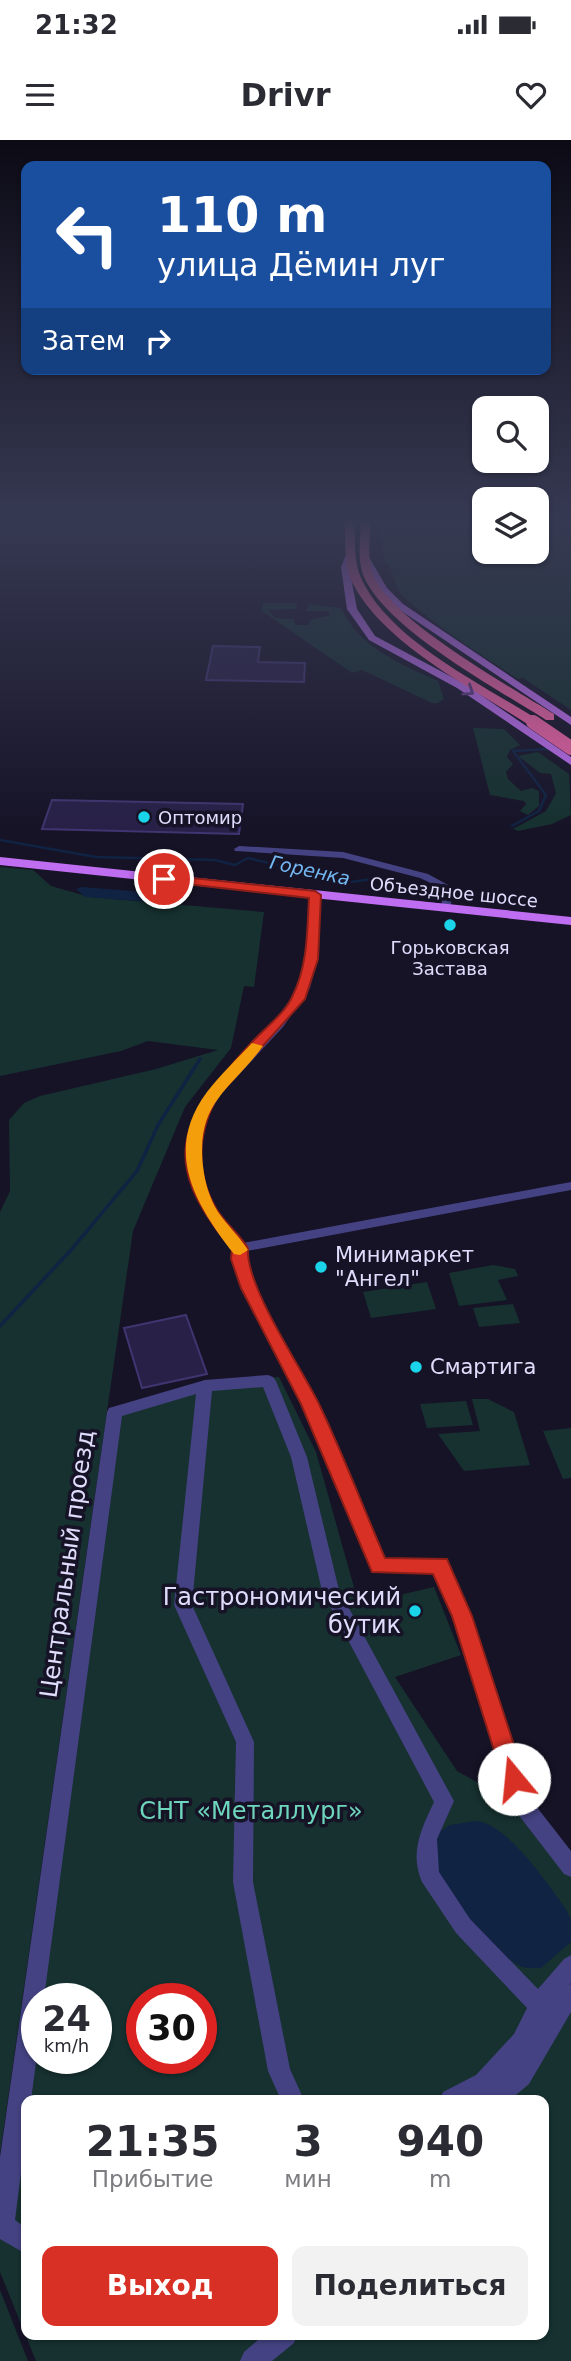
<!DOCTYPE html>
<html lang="ru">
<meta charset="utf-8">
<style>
body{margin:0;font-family:"DejaVu Sans",sans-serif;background:#f2f2f3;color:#2b2b33;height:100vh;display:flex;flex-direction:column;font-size:26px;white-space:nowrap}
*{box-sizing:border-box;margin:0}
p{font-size:23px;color:#7c7c81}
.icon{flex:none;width:38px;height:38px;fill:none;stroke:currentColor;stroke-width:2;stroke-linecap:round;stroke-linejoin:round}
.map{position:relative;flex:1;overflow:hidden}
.panel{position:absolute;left:21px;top:1955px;width:528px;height:245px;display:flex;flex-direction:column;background:#fff;border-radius:14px;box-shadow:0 2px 5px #0004}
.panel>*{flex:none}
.banner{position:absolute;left:21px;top:21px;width:530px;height:214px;border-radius:14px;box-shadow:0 2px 5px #0004;background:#1a4fa0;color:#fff;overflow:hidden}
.fabs{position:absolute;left:472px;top:256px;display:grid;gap:14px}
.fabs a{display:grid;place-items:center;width:77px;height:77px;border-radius:14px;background:#fff;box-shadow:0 2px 5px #0004;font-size:35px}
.speed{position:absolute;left:21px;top:1843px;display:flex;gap:14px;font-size:35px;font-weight:700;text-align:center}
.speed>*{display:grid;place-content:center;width:91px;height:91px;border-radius:50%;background:#fff;box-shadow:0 2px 5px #0004;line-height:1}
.speed small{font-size:18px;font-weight:400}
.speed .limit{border:10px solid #d22;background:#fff;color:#111}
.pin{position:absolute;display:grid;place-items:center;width:60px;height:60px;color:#fff;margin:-30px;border:4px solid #fff;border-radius:50%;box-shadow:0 2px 7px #0007}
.me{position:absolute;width:77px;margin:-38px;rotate:343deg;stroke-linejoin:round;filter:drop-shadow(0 0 5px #0008)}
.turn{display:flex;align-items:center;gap:24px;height:147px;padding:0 21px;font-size:32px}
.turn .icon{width:91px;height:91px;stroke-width:2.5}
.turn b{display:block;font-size:49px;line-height:60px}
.then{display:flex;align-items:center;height:66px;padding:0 21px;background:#0003;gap:14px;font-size:26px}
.eta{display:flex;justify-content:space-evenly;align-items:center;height:119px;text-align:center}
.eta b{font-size:42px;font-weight:600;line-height:49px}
.cta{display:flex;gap:14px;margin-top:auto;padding:14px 21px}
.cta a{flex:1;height:80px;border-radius:14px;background:#d93025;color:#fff;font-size:28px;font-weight:600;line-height:80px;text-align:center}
.cta a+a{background:#f2f2f3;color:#2b2b33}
.status{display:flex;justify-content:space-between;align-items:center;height:49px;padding:0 35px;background:#fff;direction:ltr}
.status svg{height:19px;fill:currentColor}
header{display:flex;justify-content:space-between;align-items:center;height:91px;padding:0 21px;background:#fff;font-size:32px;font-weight:600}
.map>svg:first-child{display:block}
.green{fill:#163130;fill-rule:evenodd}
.water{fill:#102343}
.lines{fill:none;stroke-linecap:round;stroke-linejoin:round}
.stream-far1{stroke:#102343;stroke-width:2.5}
.stream{stroke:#102343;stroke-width:3.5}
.building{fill:#282047;stroke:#403570;stroke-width:2}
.minor{fill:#444282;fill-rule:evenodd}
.major{fill:#c06ef1;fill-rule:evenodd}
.highway{fill:#f063a7;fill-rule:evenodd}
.highway-bridge{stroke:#f063a7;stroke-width:14}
.oneway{stroke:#623c82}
.route{fill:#d93025;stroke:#8d1f18;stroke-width:2}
.slow{fill:#f59e0b}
.poi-dot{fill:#1ad5ea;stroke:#161327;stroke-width:2.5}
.labels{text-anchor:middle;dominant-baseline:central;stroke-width:7;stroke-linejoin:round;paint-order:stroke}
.far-poi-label{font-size:18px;fill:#e0dcfc;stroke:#161327;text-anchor:start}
.far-street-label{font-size:18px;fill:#e0dcfc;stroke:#161327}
.far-water-label{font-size:19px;font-style:italic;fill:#74b8f2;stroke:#161327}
.poi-label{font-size:21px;fill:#e0dcfc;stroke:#161327;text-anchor:start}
.near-street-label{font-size:24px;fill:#e0dcfc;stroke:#161327}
.near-poi-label{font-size:24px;fill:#e0dcfc;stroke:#161327;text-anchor:end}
.near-park-label{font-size:24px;fill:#6ed6bc;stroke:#161327}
</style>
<div class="status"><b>21:32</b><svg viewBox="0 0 49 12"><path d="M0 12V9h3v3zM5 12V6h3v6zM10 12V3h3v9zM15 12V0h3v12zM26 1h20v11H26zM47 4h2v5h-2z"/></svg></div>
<header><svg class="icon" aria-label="menu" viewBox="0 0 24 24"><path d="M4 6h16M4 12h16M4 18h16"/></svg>Drivr<svg class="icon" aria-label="heart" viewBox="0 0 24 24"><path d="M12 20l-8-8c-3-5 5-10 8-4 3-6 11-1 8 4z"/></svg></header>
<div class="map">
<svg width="571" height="2221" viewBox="0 0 571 2221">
<rect width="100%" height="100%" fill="#161327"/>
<path class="green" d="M379,380h106v31h52v-31h34v190l-48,-32 -5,1c-40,-26 -79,-50 -114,-82 -11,-10 -9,-28 -20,-36z
M263,463h34l-1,6 -28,1 7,8 19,1 1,6h13l4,-6 17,-3v-5h-23l3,-7 32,4c18,39 59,56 97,73l6,18 -6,4h-6l-70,-33 -10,3 -90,-62z
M473,588l31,1 16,16 -10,5 -3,7 6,7 -7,8 2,7 13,12 11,-3 7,3v15l-11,9 -8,-4 6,-7 -2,-3 -34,-6z
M538,612l31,22 2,41 -19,9 -34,7 -5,-2 33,-18 10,-18 -5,-19 -11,-1 -22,-17z
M0,727l33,3 18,16 39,11 174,15 -10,75 -10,-1 -13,62 -46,59 -52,124 -133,923v-942l10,-21 -1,-71 15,-17 16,-7 116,-27 62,-19 -70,-9 -27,10 -121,25z
M493,1125l22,4 3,7 -20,4 9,20 -48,6 -10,-33z
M427,1142l9,27 -65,9 -8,-26z
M513,1164l7,19 -41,4 -6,-19z
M279,1237l37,75 41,146 12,4 65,-15 27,68 -66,22 62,94 60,33 54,70v487h-535l-36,-89v-73l110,-787 123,-33zM37,1858h59v60h-59zM142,1858h59v60h-59zM26,1960h518v234h-518z
M472,1259h16l26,13 16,53 -66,6 -26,-37 42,-3z
M466,1261l7,24 -46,3 -7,-24z
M571,1288v50l-8,1 -20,-48z
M0,2150l28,71h-28z"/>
<path class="water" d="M82,747l62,5 39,8 -2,4 -96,-7 -9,-8z
M476,1681c31,2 71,62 90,88l5,11v22l-30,26c-7,0 -15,1 -21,-2 -18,-8 -67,-58 -76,-76 -9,-18 -11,-39 -6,-57l12,-8z"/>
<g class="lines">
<path class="stream-far1" d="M512,686l27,-15 7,-16 -33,-44 35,-2
M0,700l96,17 119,3 20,5 13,-7 102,24 23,-3"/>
<path class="stream" d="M0,1186l71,-76 66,-79 21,-46 42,-66"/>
</g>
<path class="building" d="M213,506l47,1 -2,15 47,1 -1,19 -98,-2z
M52,660l191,4 -4,30 -197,-5z
M186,1175l21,59 -65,14 -18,-60z"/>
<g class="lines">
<path class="minor" d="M239,706l104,6 85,22 22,12 3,6 -3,18h-8l-1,-22 -21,-10 -77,-20 -108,-7 -1,-2z
M315,752l5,3 -1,53 -9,40 -27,39 -63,68 -13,23 -7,27 2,31 15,35 26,32 328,-61v8l-324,61c5,55 45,103 70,150 26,50 45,105 67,158l56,-1 6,2 39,96 44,141 42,54v26l-7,-3 -50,-65 -47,-153 -33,-84 -56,1 -6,-2 -70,-168 -53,-99 -15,-40 -1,-15 -27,-33 -17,-40 -2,-31 7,-27 17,-27 63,-69 25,-34 9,-40 2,-53z
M268,1235l5,2 3,4 31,76 32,133 115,211 -17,38 2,33 31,47 68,70 26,-30 7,-4v28l-2,2 2,-1v28l-42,72 -19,16h-28l2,-5 -10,5h-34l3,-8 33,-17 38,-41 13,-26 -71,-75 -34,-51c-13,-30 0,-54 12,-80l-112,-211 -31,-134 -28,-70 -51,4 -20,214 62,137 -1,140 37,187 14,31h-23l-13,-29 -35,-189 3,-140 -62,-137 22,-211 -74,22 -78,582h-7v57l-6,45h-5v34l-11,86 11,8v26l-26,-15v-82l107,-745 2,-4 96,-28z
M265,2194h32l-3,9 -22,18h-32l4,-9z"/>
<path class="major" d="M351,409l4,3 -6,15 8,42 18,27 90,48 106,73v8l-114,-77 -88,-48 -22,-31 -6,-42 6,-15z
M363,417h6l18,31 16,16 168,113v8l-174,-117 -19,-19z
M0,717l571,60v8l-571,-60z"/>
<path class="highway" d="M345,380h10c0,21 -2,45 9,64 30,58 119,101 173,135v6h-8c-56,-37 -144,-80 -176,-141 -9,-19 -8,-43 -8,-64z
M361,380h10c-1,18 -5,41 4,59 23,45 134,107 179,135v6h-8c-50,-32 -156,-89 -181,-141 -9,-18 -4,-41 -4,-59z"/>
<path class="highway-bridge" d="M533,582l38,26"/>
</g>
<defs><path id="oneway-chevron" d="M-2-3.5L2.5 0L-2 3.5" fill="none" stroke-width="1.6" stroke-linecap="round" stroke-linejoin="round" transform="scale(1.75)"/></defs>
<use class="oneway" href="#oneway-chevron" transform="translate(469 551) rotate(34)"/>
<linearGradient id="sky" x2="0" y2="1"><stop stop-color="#0c0a15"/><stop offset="0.55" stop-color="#363952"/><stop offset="1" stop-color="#363952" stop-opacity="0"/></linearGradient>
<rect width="571" height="691" fill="url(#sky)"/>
<path class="route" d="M164,735l151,16 6,4 -3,64 -13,40 -87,97c-21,36 -23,78 -1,114 9,14 22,24 31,38 -3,38 53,119 71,156 24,50 44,103 66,154l62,1 25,57 53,163 -3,7 -8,4 -8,-4 -3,-7 -51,-163 -19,-42 -61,-2 -71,-168 -60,-116 -10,-29 1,-10c-77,-92 -51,-129 22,-209 12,-13 31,-27 38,-43 16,-31 15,-66 17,-99l-149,-17 -2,-2z"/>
<path class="slow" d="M252,903l11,3c-33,45 -67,56 -60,120 2,17 6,31 15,46 9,13 21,24 30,38l-8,5 -6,-1c-39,-50 -71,-103 -27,-162 13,-17 30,-33 45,-49z"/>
<g class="poi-dot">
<circle cx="144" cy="677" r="7"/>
<circle cx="450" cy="785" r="7"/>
<circle cx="321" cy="1127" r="7"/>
<circle cx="416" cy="1227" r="7"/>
<circle cx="415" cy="1471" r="7"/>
</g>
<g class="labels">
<g class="far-poi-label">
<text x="158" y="677">Оптомир</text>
<text x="450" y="807" text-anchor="middle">Горьковская<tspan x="450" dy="21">Застава</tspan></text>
</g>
<g class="far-street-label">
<text transform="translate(454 752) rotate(6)">Объездное шоссе</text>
</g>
<g class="far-water-label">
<text transform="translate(310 730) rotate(12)">Горенка</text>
</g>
<g class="poi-label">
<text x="335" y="1115">Минимаркет<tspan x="335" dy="24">"Ангел"</tspan></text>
<text x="430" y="1227">Смартига</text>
</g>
<g class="near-street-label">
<text transform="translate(67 1424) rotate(-82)">Центральный проезд</text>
</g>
<g class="near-poi-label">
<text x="401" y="1457">Гастрономический<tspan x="401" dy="28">бутик</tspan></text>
</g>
<g class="near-park-label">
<text x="251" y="1671">СНТ «Металлург»</text>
</g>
</g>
</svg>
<div class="fabs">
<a><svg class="icon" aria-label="search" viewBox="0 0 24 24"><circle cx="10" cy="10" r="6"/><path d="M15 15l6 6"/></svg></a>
<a><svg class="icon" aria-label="layers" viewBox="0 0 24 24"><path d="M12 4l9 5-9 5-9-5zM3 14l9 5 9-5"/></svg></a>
</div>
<div class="speed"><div>24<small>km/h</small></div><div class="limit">30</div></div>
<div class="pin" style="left:164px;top:739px;background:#d93025"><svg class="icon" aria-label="arrive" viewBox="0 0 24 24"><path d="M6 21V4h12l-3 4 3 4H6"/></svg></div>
<svg class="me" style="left:514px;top:1639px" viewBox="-20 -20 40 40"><circle r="19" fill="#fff"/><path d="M0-13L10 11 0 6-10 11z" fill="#d93025"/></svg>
<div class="banner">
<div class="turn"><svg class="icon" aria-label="left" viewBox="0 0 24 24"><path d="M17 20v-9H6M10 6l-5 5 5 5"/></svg><div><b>110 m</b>улица Дёмин луг</div></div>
<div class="then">Затем<svg class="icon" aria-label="right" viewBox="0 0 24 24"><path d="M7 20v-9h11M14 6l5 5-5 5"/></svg></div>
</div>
<section class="panel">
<div class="eta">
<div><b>21:35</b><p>Прибытие</p></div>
<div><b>3</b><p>мин</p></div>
<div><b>940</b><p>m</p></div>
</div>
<div class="cta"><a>Выход</a><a>Поделиться</a></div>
</section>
</div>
